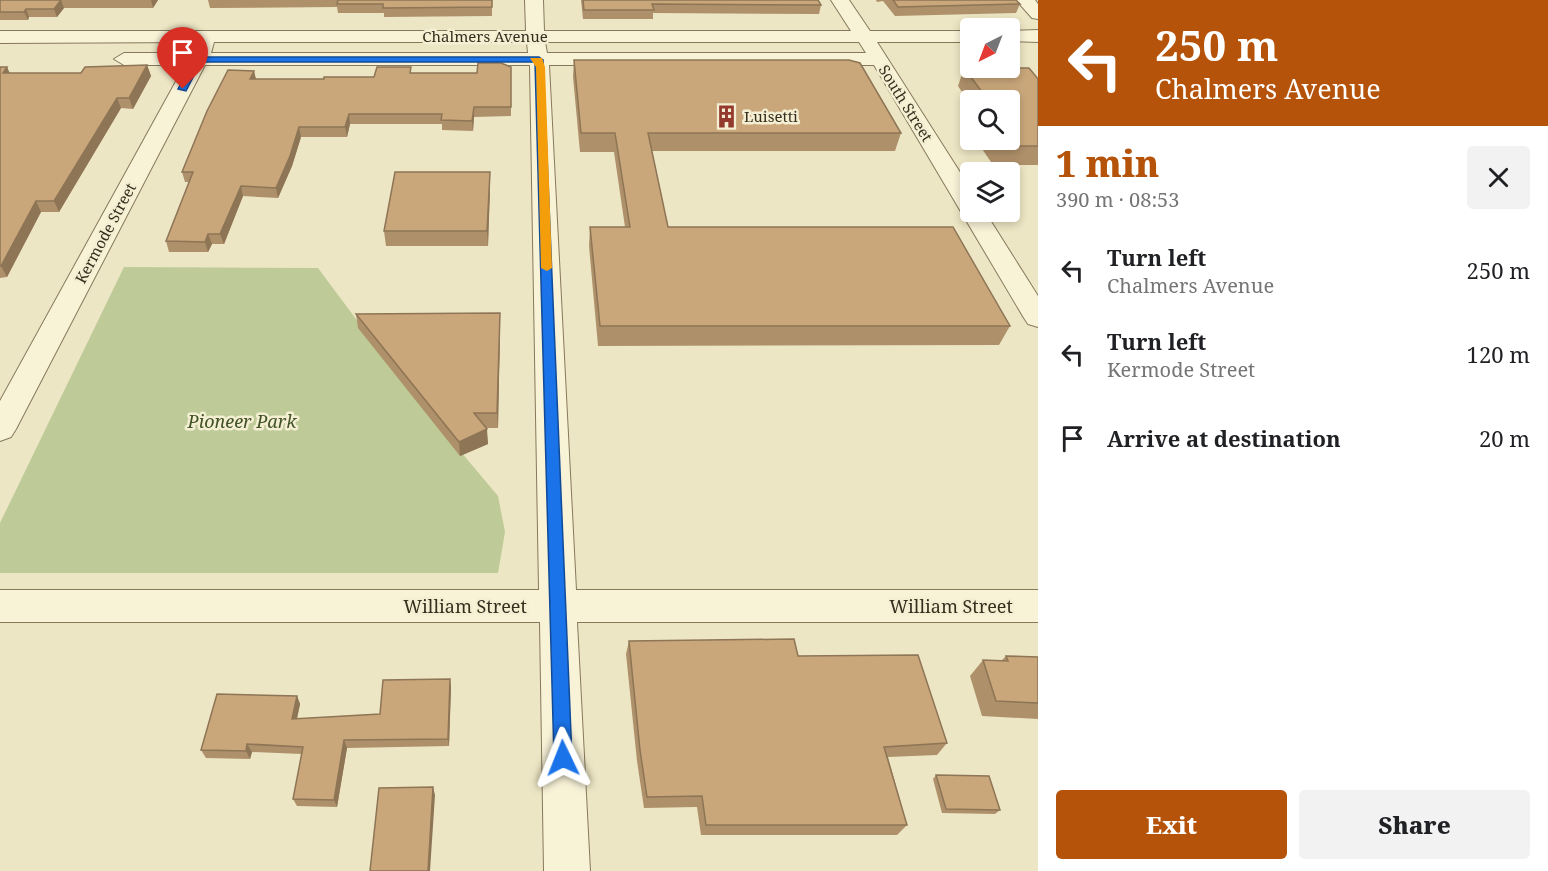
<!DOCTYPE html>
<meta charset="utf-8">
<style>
body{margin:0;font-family:"Noto Serif",serif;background:#f2f2f2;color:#202124;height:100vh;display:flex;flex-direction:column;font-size:22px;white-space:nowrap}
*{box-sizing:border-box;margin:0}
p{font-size:20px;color:#757577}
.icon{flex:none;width:33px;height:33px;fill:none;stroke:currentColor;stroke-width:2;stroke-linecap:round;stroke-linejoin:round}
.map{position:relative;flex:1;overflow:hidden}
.side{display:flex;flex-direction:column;background:#fff;width:510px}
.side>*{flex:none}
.hud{background:#b45309;color:#fff;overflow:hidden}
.needle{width:39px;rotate:222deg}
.buttons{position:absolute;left:960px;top:18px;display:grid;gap:12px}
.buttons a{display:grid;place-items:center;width:60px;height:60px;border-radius:6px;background:#fff;box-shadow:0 3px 9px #0003;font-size:30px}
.pin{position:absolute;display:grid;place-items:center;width:51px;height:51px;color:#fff;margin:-62px -26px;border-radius:50% 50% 50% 0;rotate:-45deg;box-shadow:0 0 6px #0007}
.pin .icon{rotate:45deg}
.me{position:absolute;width:66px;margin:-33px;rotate:358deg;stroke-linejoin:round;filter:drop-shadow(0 0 4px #0008)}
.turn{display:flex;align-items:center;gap:21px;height:126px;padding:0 18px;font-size:27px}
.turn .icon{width:78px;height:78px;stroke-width:2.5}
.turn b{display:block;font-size:42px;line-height:51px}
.round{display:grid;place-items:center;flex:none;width:63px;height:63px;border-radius:6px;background:#f2f2f2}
.headline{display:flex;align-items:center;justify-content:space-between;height:102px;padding:0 18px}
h1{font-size:36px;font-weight:800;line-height:45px;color:#b45309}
.button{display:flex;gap:12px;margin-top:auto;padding:12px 18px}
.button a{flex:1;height:69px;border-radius:6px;background:#b45309;color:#fff;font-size:24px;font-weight:800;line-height:69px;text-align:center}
.button a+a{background:#f2f2f2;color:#202124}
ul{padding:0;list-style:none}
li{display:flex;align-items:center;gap:18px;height:84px;padding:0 18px}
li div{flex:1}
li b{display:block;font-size:22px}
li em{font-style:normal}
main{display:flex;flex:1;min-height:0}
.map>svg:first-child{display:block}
.green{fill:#beca98}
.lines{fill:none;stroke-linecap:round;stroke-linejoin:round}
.minor-casing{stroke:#87785b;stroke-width:2}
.minor{fill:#f8f2d7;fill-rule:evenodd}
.wall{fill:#ae906a}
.shaded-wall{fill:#8d7556}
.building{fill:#caa77b;stroke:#8d7556;stroke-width:1.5}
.route{fill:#1a73e8;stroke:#114b97;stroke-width:1.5}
.slow{fill:#f59e0b}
.labels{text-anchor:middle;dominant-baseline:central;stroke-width:5;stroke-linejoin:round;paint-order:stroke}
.far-street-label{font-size:15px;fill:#372e1e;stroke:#f4efd3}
.far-poi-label{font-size:15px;fill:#372e1e;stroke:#f4efd3;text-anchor:start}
.park-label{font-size:18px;font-style:italic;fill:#415326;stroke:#f4efd3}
.street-label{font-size:18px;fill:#372e1e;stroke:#f4efd3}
</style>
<main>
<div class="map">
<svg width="1038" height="871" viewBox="0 0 1038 871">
<rect width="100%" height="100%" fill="#ede6c4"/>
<path class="green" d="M124,267l194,1 90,121 90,107 7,36 -7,41h-498v-50z"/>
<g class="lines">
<defs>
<path id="minor" d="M525,0h18l1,31h307l-20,-31h18l21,31h100v11h-93l93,146v24h15l53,84v31l-10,-3 -4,-6 -150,-253h-325l27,525h462v32h-461l13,249h-46l-4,-249h-540v-32h539l-9,-525h-325l-189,364 -5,8 -11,4v-40l185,-336h-61l-10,-6 10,-6h68l6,-11 -198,1v-12h526zM214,42h313l1,11h-317zM545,42h314l7,11h-319z
M1016,0h19l3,4v15l-6,-1z
M1038,30v12l-28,-1v-10z"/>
</defs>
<use href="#minor" class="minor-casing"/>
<use href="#minor" class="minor"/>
</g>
<path class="wall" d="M0,0h158l-5,8h-89l-7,9h-28l-1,3h-28z
M208,0h284v16l-108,1v-4h-46l-1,-6 -127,1z
M581,0h237l3,5 -2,9 -166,-1v6h-70z
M876,0h140l4,4 -4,9 -121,3 -12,-15 -6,1z
M574,60l327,73 -6,18h-243l16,76 342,99 -11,19 -401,1 -9,-100 1,-19h35l-11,-75h-34l-7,-75z
M147,65l4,11 -18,33 -12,-1 -62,104h-18l-34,65 -7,1v-211h7l2,6h72z
M511,67v49l-37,1 -1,14 -31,-1v-6h-92l-3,13h-46l-9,29 -14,32 -35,-2 -19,48h-12l-4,8h-39l-3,-11 23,-59h-4l-3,-10 72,-101 2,8h68l50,-2 38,-4h65z
M964,68l74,11v86h-45l-17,-25h34v-40h-40v4l-12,-18z
M490,187l-2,59h-102l-2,-15z
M356,314l144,14 -2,100h-12l2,16 -28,12 -102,-128z
M629,641l169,15 149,87 -10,12 -49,2 19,68 -10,10h-196l-4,-28 -53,1 -7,-47 -11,-107z
M1006,656l32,1v62l-56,-3 -12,-40 13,-16 18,1z
M451,687l-2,59 -102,2 -10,59 -40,-1 -4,-7 9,-45 -50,-2 -2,7 -44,-1 -5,-8 96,-54 3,8 -3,15 83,-5z
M936,775l64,35 -5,4 -53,-1 -9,-34z"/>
<path class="shaded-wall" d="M61,0l3,8 -7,9 -3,-8z
M151,0h7l-5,8z
M26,9l3,8 -1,3 -4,-8z
M147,65l4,11 -18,33 -4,-11z
M7,67l5,11 -9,-5z
M254,71l2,9 -6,-1z
M117,98l4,10 -62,104 -5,-11z
M474,107v10l-1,14 -1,-10z
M349,114l1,10 -3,13 -2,-10z
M299,127l2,10 -9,29 -14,32 -2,-10z
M490,172v15l-2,59 -1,-15z
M241,186l2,10 -19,48 -4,-10z
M36,201l5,11 -34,65 -6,-11z
M208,234l4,10 -4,8 -3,-10z
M500,313v15l-2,100 -1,-15z
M487,429l1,15 -28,12 -1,-14z
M450,679l1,8 -2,59 -1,-7z
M297,696l3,8 -5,23 -3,-8z
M344,740l3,8 -10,59 -3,-7z
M247,744l5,8 -2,7 -4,-8z
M433,787l2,8 -5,76h-2z"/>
<path class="building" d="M0,0h61l-7,9h-28l-2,3h-24z
M338,0h154v7l-109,1v-4h-46z
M583,0h235l3,5 -169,-1 2,6h-70z
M893,0h123l4,4 -122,3z
M574,60h275l11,3 41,70h-253l20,94h285l57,99h-410l-10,-99h40l-15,-94h-34z
M478,63h23l10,4v40h-37l-2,14 -31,-1 1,-6h-93l-4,13h-46l-9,29 -14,32 -35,-2 -21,48h-12l-3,8 -39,-1 27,-69h-11l25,-61 21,-41 26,1 -4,8h74v-2h50l3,-10h34l-1,6h67z
M147,65l-18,33h-12l-63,103h-18l-35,65h-1v-199h7l-4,6h78l4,-6z
M964,68h65l9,11v67h-37l-4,-6h13v-40h-22z
M395,172h95l-3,59h-103z
M500,313l-3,100h-23l13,16 -28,13 -103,-128z
M794,639l4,17 120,-1 29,88 -63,4 23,78h-201l-4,-29 -55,1 -7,-47 -11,-109z
M1006,656l32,1v46l-42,-2 -13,-41 25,1z
M450,679l-2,60 -104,1 -10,60 -41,-1 10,-52 -56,-3 -1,7 -45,-1 16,-56 80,2 -5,23 88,-5 3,-34z
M936,775l53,1 11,34 -54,-1z
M433,787l-5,84h-58l9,-83z"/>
<path class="route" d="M539,57l4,3 29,698 -3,7 -6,2 -6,-2 -3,-7 -19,-696h-334l-15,29 -8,-2 16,-30 4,-2z"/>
<path class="slow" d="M530,58h12l3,9 7,201 -5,3 -6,-3 -5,-201z"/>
<defs>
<symbol id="building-bare" viewBox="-9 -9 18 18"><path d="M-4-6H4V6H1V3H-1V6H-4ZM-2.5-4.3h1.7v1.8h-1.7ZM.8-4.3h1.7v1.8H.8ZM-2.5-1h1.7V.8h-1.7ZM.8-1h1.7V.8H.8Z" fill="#943a2d" stroke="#f4efd3" stroke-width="2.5" paint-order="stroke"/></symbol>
</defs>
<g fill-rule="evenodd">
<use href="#building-bare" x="710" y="100" width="33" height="33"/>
</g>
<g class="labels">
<g class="far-street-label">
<text x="485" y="36">Chalmers Avenue</text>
<text transform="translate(906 103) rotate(58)">South Street</text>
<text transform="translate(105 233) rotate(-62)">Kermode Street</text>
</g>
<g class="far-poi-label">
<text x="744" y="116">Luisetti</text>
</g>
<g class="park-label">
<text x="242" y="421">Pioneer Park</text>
</g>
<g class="street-label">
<text x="465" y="606">William Street</text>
<text x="951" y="606">William Street</text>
</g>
</g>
</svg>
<div class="buttons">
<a><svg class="needle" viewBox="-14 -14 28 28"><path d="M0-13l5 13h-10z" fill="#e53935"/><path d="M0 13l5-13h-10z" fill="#757577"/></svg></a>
<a><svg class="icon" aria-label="search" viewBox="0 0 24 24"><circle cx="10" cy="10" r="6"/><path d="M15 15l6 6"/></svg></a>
<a><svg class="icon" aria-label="layers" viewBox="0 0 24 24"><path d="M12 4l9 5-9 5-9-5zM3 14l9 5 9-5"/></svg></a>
</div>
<div class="pin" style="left:183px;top:89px;background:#d93025"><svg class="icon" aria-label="arrive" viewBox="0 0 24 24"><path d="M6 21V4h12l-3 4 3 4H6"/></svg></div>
<svg class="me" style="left:563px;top:758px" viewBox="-20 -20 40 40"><path d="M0-17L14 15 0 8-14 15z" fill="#1a73e8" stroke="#fff" stroke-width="4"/></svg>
</div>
<section class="side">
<div class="hud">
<div class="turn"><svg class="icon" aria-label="left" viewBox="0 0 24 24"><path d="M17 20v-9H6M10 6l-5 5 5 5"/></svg><div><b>250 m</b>Chalmers Avenue</div></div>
</div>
<div class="headline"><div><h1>1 min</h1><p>390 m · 08:53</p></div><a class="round"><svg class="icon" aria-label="close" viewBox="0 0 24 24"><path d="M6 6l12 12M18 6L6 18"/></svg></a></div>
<ul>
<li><svg class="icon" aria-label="left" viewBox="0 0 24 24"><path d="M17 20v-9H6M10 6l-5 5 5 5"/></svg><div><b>Turn left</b><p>Chalmers Avenue</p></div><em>250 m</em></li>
<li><svg class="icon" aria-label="left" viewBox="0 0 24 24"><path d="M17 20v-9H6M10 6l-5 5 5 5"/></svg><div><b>Turn left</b><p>Kermode Street</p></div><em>120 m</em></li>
<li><svg class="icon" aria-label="arrive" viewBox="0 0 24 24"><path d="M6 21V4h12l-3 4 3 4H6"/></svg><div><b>Arrive at destination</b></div><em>20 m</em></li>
</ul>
<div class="button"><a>Exit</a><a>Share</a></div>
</section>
</main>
